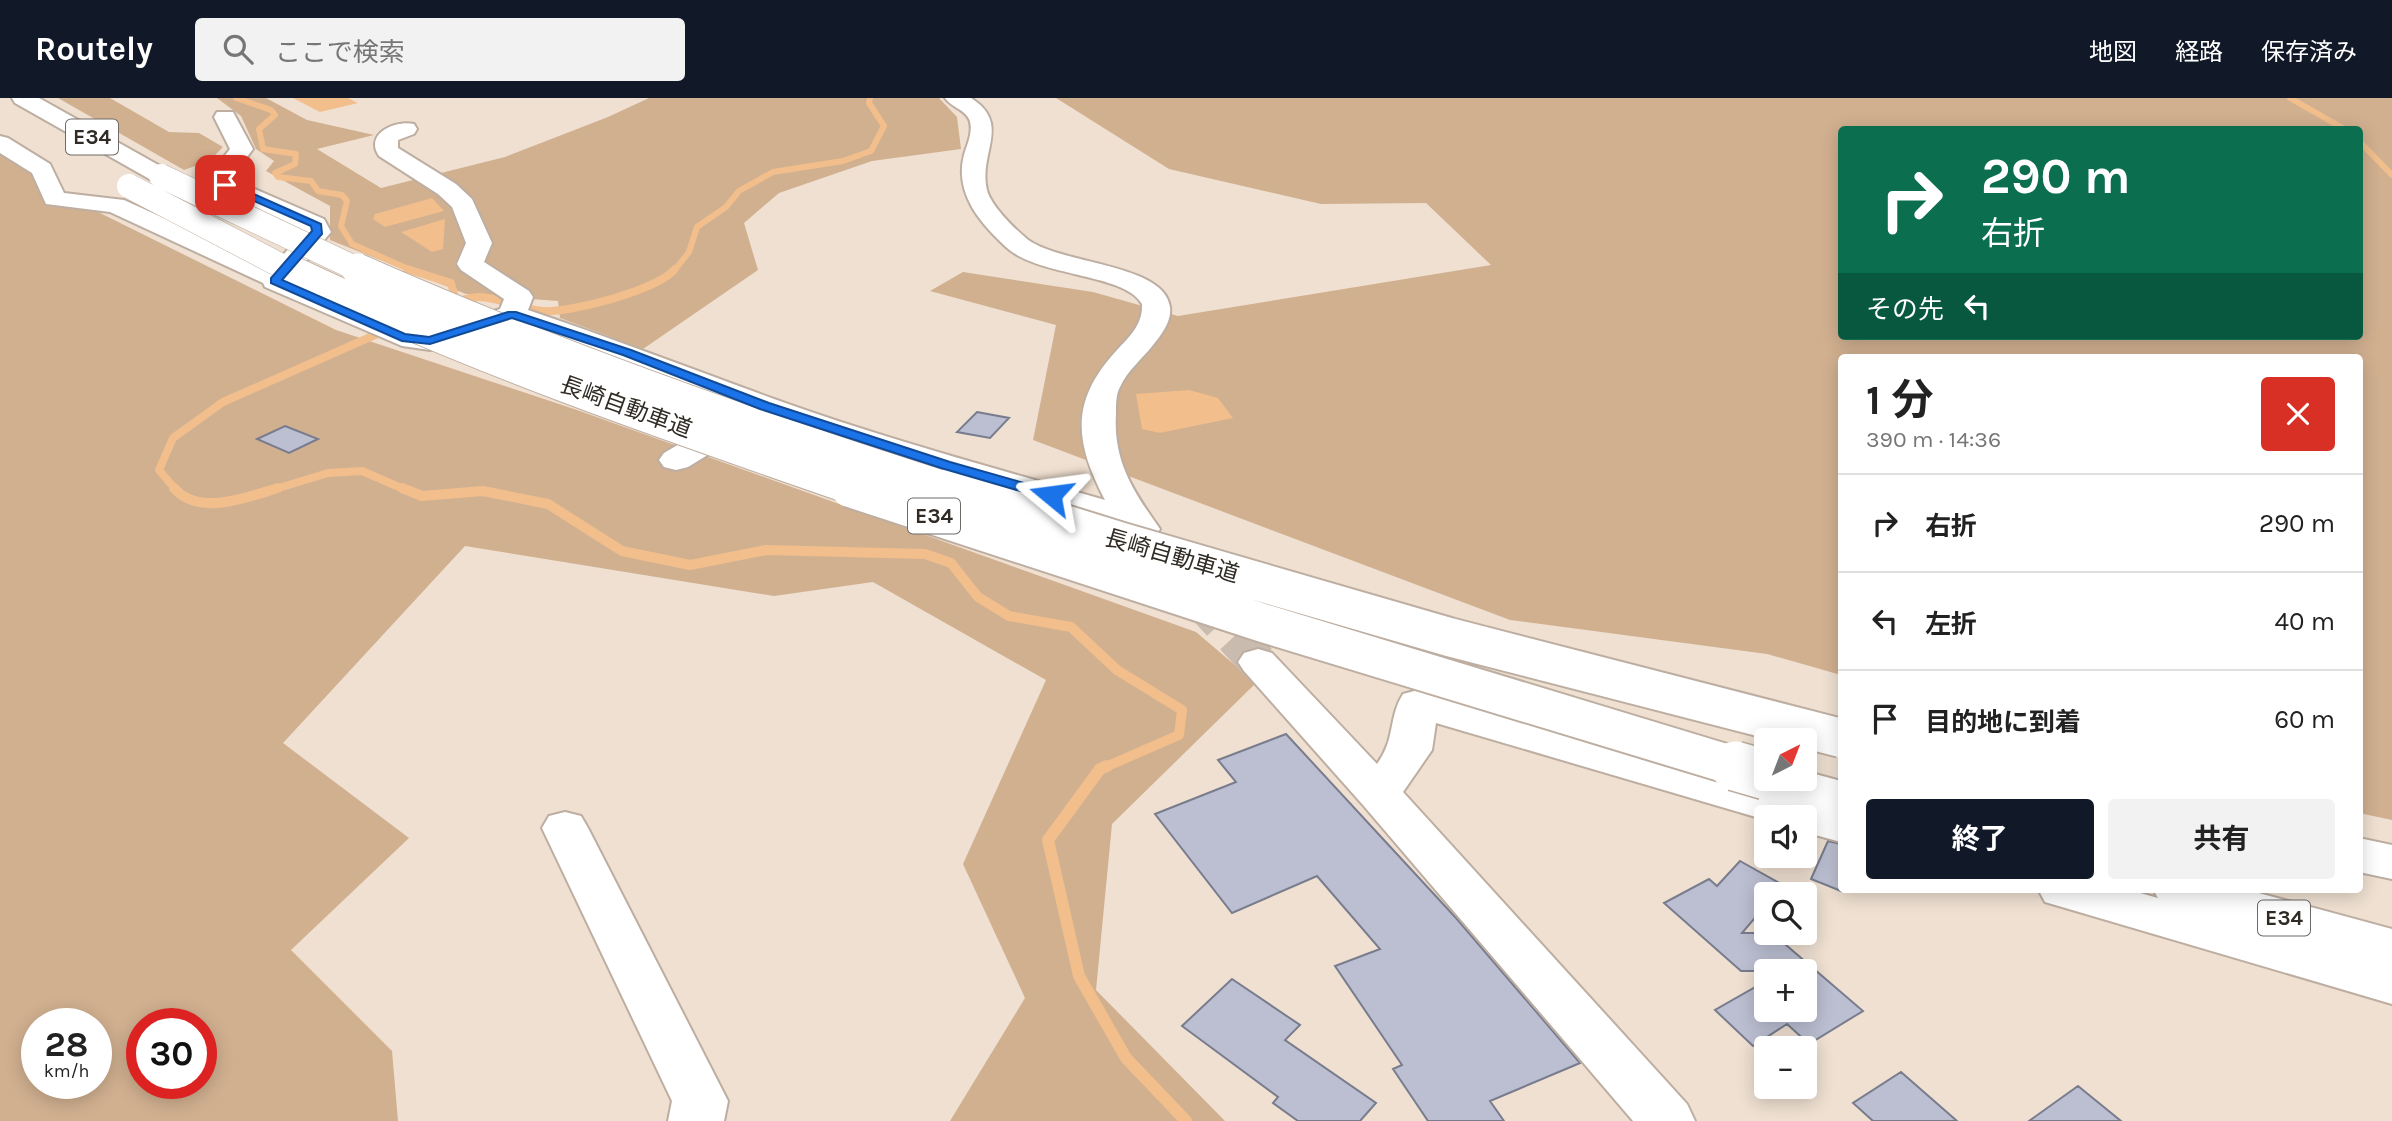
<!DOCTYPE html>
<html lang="ja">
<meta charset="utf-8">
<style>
body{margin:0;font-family:Karla,"Noto Sans JP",sans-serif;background:#f2f2f2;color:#222;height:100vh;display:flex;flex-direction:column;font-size:26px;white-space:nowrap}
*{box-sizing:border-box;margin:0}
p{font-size:23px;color:#767676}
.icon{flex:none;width:38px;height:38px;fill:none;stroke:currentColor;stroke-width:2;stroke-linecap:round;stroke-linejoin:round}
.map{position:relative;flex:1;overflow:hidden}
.panel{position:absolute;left:1838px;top:256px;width:525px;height:539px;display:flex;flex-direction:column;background:#fff;border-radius:7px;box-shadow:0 4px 18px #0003}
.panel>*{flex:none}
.hud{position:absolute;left:1838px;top:28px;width:525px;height:214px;border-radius:7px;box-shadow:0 4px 18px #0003;background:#0b6e4f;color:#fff;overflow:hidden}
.needle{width:46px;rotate:42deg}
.controls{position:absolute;left:1754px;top:630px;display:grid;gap:14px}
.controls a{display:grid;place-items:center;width:63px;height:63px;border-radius:7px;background:#fff;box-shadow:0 4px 18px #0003;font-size:35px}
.speed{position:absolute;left:21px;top:910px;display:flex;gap:14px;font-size:35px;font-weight:700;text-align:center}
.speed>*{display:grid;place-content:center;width:91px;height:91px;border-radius:50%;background:#fff;box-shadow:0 4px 18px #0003;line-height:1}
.speed small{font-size:18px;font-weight:400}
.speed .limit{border:10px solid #d22;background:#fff;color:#111}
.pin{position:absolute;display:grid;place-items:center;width:60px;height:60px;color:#fff;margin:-30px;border-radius:14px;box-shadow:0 4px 10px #0006}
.me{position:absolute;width:77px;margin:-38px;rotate:286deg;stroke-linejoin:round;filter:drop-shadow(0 0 5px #0008)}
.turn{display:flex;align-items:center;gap:24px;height:147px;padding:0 28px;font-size:32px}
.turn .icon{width:91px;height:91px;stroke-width:2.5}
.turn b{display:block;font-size:49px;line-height:60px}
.then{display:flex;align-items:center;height:66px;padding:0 28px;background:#0003;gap:14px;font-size:26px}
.round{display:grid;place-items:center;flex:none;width:74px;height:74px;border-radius:7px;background:#f2f2f2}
.head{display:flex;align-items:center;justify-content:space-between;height:119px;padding:0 28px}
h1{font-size:42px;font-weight:700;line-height:52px}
.cta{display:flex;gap:14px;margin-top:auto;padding:14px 28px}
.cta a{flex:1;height:80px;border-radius:7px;background:#111827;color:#fff;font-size:28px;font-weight:700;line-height:80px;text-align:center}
.cta a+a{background:#f2f2f2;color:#222}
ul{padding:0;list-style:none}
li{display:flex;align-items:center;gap:21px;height:98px;padding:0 28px;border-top:2px solid #e0e0e0}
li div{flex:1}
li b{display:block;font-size:26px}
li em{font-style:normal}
header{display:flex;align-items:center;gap:42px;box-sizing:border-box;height:98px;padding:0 35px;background:#111827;color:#fff}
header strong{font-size:33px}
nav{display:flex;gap:38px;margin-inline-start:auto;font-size:24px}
.search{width:490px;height:63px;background:#f2f2f2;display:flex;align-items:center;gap:18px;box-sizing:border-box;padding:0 24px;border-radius:7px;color:#767676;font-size:26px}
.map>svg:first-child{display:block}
.green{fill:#d1b090;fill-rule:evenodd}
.water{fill:#f1be8c}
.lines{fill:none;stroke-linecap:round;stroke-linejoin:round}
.stream-far3{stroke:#f1be8c;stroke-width:6}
.stream-far2{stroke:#f1be8c;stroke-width:8}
.stream-far1{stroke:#f1be8c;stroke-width:10}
.stream{stroke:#f1be8c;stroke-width:12}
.building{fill:#bbbfd1;stroke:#787c8d;stroke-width:2}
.minor-tunnel{stroke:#c9bcaf;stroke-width:38;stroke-dasharray:38 19;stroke-linecap:butt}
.minor-casing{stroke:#bdaea1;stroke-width:4}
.highway-casing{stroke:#bdaea1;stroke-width:4}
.minor{fill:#fff;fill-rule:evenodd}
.highway{fill:#fff;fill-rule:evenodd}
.highway-bridge-far3-casing{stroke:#bdaea1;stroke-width:25;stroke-linecap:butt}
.highway-bridge-far2-casing{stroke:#bdaea1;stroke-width:33;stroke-linecap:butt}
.highway-bridge-far1-casing{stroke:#bdaea1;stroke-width:42;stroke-linecap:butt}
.highway-bridge-casing{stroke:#bdaea1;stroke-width:52;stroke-linecap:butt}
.highway-bridge-far3{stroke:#fff;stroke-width:24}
.highway-bridge-far2{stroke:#fff;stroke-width:31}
.highway-bridge-far1{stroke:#fff;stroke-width:38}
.highway-bridge{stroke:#fff;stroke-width:49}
.route{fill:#1a73e8;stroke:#114b97;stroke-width:2}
.labels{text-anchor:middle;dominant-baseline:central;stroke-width:7;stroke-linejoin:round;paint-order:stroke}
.shield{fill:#fff;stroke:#6e6b66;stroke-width:2}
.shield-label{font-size:21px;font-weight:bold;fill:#302b25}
.street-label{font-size:23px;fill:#302b25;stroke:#fff}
</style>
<header>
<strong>Routely</strong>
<div class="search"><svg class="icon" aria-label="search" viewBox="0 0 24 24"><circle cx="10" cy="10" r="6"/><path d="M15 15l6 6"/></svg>ここで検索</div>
<nav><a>地図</a><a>経路</a><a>保存済み</a></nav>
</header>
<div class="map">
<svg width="2392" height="1023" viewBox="0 0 2392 1023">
<rect width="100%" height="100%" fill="#efe0d1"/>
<path class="green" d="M58,0h52l59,34 30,1 24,14 -14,14 -25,9z
M217,0h49l41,22 67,15 -57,14 64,39 124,-31 103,-40 41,-19h290l18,19 4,32 -89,12 -93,32 -35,30 14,47 -115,79 -83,-31 -2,-17 -92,-7 -136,-54v-34l-64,-35 8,-10 -18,-12 -15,-33z
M1056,0h1336v722l-33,-7v-456h-518v318l-74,-21 -257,-34 -477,-180 23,-115 -126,-34 33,-19 130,20 85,24 313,-51 -65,-62 -105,1 -152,-35zM1841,32h518v206h-518z
M0,52l98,62 238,118 241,80 619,222 60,51 -144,141 -16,166 129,131h-275l75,-123 -62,-134 83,-184 -173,-98 -99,14 -309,-50 -182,197 126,95 -118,112 101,101 6,70h-398zM37,926h59v59h-59zM142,926h59v59h-59z"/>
<path class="water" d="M293,0h55l10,5 -38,9z
M432,100l12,13 -59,16 -12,-8 2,-5z
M445,121l-2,30 -11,3 -31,-20z
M1189,292l29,8 15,20 -73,15 -18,-4 -6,-35z"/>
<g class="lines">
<path class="stream-far3" d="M236,0l35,12 4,5 -16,14 4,20 33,5 -1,10 -20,9 3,4 33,4 7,10 24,4 5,6 -6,25 11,18 61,27
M2290,0l56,32
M2359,43l33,34
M674,173l15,-19 8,-25 29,-20 13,-16 34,-19 70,-11 28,-10 13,-25 -15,-23 1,-5"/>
<path class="stream-far2" d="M407,171l44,14 5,18
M457,203c7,-1 15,-4 22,-4 21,0 42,13 64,14 27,2 115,-21 132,-42
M176,392l-17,-20 14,-32 50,-36 161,-71
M272,392l56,-17 34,-2 44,19"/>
<path class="stream-far1" d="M174,390c25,29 73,9 104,0
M402,390l20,8 61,-5 65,13 74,47 68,14 76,-15 159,4 26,9 27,34 31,19 62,11 46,43 65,40 -3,25 -76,33"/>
<path class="stream" d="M1107,668l-7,3 -52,71 31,136 47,82 60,63"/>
</g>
<path class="building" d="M977,314l32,6 -19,20 -33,-6z
M285,328l33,13 -29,14 -32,-14z
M1286,636l170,184 124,145 -90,38 14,20h-76l-35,-52 9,-4 -67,-99 45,-17 -63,-73 -85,37 -77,-99 81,-32 -18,-22z
M1828,743l13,3v47l-30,-12z
M1740,763l43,24 -8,9h-9v11l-24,28h30l91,78 -54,33 -22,-20 -34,22 -38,-36 51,-29v29h38v-39h-63l-77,-68 45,-24 8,7z
M1232,881l68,46 -15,15 91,63 -16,18h-62l-25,-18 5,-6 -96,-71z
M1901,974l56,49h-84l-20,-18z
M2078,988l43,35h-92z"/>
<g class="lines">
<path class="minor-tunnel" d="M1195,497l63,67"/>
<defs>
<path id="minor" d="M945,0h26c41,26 7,55 16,92 4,16 27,38 40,49 34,26 137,24 143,68 2,14 -9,28 -17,38 -10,13 -26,26 -33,42 -4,7 -4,17 -4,26 -3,48 17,78 44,116l-5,8c-16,3 -24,2 -34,-11l-188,-54 -180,-59 -137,-54 -104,-36 -82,27 -28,-4 -137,-59 -2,-4 -153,-71 -64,-8 -14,-31 -32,-20v-17l8,2 42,26 14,29 60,7 148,67 33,-36 -89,-41 -8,-13 22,-28 -16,-32 3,-5h16l20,37 -21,28 2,3 90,39 7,13 -38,45 116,52 19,3 72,-23 4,-10 -43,-29 -4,-6 9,-21 -14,-36 -14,-13 -59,-38c-15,-22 16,-36 35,-32l3,5 -3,5 -16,6v8l58,36 16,15 20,44 -8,19 45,29 4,6 -5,13c83,28 164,59 246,89 108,39 220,69 331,101 -31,-59 -35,-99 12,-150 13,-14 26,-26 25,-46 -17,-31 -104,-27 -136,-57 -26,-24 -52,-54 -42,-92 3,-10 10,-25 5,-36 -5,-10 -18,-12 -24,-21z
M739,314l11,3 5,7 -5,7 -62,38 -12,3 -12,-3 -5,-7 5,-7 64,-38z
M1258,551l14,4 105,111c19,-26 11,-46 26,-70l15,-4 423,120v32l-37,-10v-15h-38v3l-330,-97 -4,27 -29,42 284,312 8,17h-62l-270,-316 -119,-134 -6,-9 6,-9z
M565,714l16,4 7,12 140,273 -4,20h-56l4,-20 -130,-273 7,-12z
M2038,791h88l266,75v40l-347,-102z"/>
<path id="highway" d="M12,0h27l130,73 4,5 -4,5h-16l-138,-78z
M1766,669v12h38v-8l37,10v32l-79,-23 -6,-11z
M2359,740l33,7v34l-33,-7z
M2153,791h91l148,40v38l-232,-65z"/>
</defs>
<use href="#minor" class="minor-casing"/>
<use href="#highway" class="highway-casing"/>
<use href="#minor" class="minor"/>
<use href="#highway" class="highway"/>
<defs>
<path id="highway-bridge-far3" d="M161,78l200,95
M129,88l162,85"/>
<path id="highway-bridge-far2" d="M287,171c183,88 377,155 568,221
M357,171c194,86 395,157 597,221"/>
<path id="highway-bridge-far1" d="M850,390l413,135 478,145
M949,390l173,54 327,95 392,101"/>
<path id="highway-bridge" d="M1735,668l31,9"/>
</defs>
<use href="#highway-bridge-far3" class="highway-bridge-far3-casing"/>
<use href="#highway-bridge-far2" class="highway-bridge-far2-casing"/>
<use href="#highway-bridge-far1" class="highway-bridge-far1-casing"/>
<use href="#highway-bridge" class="highway-bridge-casing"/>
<use href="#highway-bridge-far3" class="highway-bridge-far3"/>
<use href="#highway-bridge-far2" class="highway-bridge-far2"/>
<use href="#highway-bridge-far1" class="highway-bridge-far1"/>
<use href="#highway-bridge" class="highway-bridge"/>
</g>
<path class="route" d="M222,85h7l92,41 1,10 -40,46 123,54 24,3 79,-25h8l115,38 138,53 181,59 106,30 3,3 -8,5 -110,-32 -181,-59 -137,-54 -111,-37 -82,26 -28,-3 -131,-58v-5l41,-47 -1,-5 -89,-39z"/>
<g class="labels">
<g class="shield">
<rect x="66" y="21.5" width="52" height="35" rx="5"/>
<rect x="908" y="400.5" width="52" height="35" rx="5"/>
<rect x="2258" y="802.5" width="52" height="35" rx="5"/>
</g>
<g class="shield-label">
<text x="92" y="39">E34</text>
<text x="934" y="418">E34</text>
<text x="2284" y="820">E34</text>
</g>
<g class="street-label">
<text transform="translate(626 309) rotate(20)">長崎自動車道</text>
<text transform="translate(1172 458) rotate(16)">長崎自動車道</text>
</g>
</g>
</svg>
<div class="controls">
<a><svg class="needle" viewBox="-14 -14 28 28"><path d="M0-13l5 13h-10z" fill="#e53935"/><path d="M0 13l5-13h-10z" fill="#767676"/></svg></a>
<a><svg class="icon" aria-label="sound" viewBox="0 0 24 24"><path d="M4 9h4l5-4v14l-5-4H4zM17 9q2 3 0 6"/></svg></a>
<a><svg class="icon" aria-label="search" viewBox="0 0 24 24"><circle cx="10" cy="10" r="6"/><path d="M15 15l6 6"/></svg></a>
<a>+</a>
<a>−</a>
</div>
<div class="speed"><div>28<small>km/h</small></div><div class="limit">30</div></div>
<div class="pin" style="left:225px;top:87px;background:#d93025"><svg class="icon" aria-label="arrive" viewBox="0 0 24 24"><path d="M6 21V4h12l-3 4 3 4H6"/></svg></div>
<svg class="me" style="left:1051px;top:397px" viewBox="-20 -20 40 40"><path d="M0-17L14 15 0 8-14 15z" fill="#1a73e8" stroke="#fff" stroke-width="4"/></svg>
<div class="hud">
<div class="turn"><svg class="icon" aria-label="right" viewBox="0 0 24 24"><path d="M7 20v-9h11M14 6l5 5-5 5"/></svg><div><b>290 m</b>右折</div></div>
<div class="then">その先<svg class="icon" aria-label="left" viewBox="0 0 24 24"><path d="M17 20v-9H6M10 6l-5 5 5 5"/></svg></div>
</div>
<section class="panel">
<div class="head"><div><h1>1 分</h1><p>390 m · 14:36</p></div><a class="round" style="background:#d93025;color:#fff"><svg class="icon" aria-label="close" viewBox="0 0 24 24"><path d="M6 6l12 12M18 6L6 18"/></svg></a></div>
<ul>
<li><svg class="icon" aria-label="right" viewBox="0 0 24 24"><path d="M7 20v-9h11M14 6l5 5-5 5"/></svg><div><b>右折</b></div><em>290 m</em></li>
<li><svg class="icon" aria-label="left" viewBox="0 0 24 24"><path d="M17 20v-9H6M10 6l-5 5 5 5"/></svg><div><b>左折</b></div><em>40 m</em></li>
<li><svg class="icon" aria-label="arrive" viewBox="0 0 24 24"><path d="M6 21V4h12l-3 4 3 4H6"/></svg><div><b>目的地に到着</b></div><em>60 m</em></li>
</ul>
<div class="cta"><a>終了</a><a>共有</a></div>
</section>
</div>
